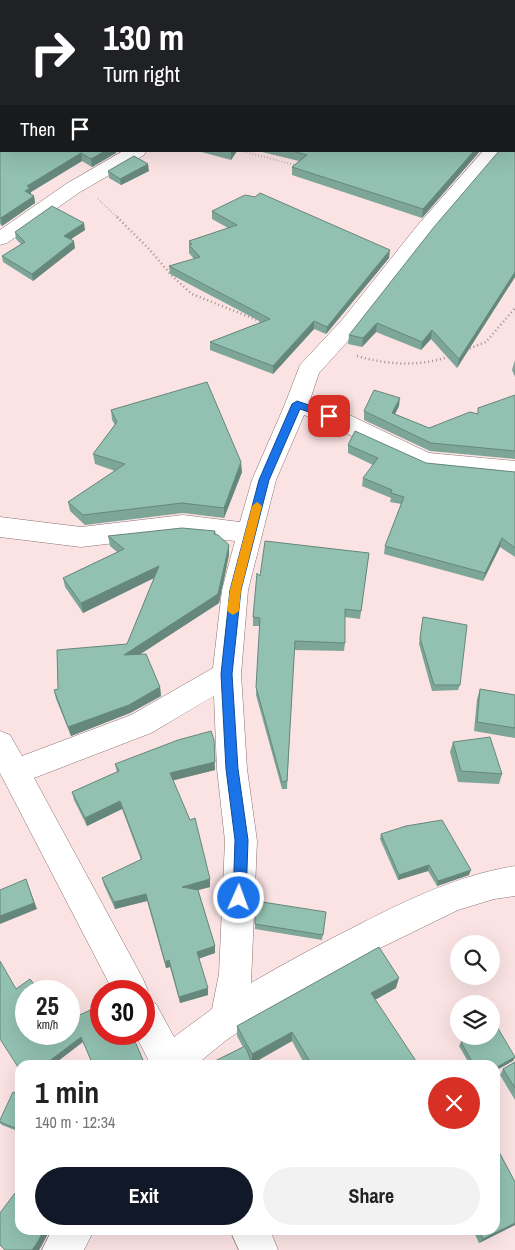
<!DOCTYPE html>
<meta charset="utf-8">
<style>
body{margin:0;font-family:"Archivo Narrow",sans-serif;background:#f2f2f2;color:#222;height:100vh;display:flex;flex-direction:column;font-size:19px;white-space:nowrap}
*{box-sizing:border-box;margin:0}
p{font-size:16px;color:#767676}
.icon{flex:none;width:28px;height:28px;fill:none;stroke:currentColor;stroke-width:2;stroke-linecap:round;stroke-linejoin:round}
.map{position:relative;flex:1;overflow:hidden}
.details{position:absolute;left:15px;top:1060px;width:485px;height:175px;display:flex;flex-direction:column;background:#fff;border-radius:15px;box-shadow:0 5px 20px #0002}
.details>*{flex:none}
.guide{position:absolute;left:0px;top:0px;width:515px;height:152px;box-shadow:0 5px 20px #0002;background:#202124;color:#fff;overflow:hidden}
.controls{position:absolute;left:450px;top:935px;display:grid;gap:10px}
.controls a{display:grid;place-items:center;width:50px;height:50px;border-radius:50%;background:#fff;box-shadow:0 5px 20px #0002;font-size:25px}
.speed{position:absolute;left:15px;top:980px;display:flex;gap:10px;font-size:25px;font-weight:700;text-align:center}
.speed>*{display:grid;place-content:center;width:65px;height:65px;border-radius:50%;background:#fff;box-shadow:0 5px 20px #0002;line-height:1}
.speed small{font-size:12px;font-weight:400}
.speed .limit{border:8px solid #d22;background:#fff;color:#111}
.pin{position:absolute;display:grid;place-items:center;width:42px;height:42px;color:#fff;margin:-21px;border-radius:10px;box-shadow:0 2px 8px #0006}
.me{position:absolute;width:55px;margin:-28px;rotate:2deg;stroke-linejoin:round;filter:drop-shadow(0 0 4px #0008)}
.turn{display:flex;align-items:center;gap:18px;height:105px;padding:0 20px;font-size:22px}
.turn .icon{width:65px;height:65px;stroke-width:2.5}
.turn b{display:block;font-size:35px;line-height:42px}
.then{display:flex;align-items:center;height:48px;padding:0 20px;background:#0003;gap:10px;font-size:19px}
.round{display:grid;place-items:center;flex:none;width:52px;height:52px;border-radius:26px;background:#f2f2f2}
.overview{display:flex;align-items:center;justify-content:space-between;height:85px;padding:0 20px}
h1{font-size:30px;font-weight:800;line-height:38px}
.action{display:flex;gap:10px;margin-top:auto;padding:10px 20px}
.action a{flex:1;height:58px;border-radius:30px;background:#111827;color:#fff;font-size:20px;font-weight:800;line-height:58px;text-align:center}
.action a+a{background:#f2f2f2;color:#222}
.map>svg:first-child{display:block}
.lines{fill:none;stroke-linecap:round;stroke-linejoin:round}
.minor-casing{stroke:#8b7172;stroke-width:1}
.path-far1{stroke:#a18f90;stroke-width:2;stroke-dasharray:0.5 2.5;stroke-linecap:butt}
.path{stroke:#a18f90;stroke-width:2.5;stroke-dasharray:1 3;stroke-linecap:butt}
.minor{fill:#fff;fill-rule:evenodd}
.wall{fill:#7ea698}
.shaded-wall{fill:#66877c}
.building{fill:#92c1b1;stroke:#66877c}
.route{fill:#1a73e8;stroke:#114b97}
.slow{fill:#f59e0b}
</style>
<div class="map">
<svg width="515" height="1250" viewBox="0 0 515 1250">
<rect width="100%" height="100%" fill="#fbe3e4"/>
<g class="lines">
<defs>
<path id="minor" d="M123,151h23l-2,4 -64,37 -73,51 -7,2v-15l66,-46z
M483,151h19l-71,83 -73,96 -39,43 -9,27 27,9 92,44 86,8v18l-90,-9 -9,-3 -95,-46 -17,-6 -28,65 -28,110 -7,84 6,95 10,72 -6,142c36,-21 73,-41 111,-60 49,-25 98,-48 153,-57v30l-21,3 -36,11 -86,42 -100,57 -47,32 -29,24h-45l-16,-31h9v-43h-31l-113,-218v-42l10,4 12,21 109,-41 82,-47 9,-78 13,-49 -52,-6 -102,12 -81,-10v-20l81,10 102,-12 57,7 12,-42 33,-76 15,-39 42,-45 75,-94zM214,696l3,73 8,72 -6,133 -7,35 -38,28 -18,-33 -11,-5 3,-8 -5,-12 -109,-201 117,-45z
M52,1230h42l-10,20h-42z
M230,1230h40l8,20h-39z"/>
</defs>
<use href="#minor" class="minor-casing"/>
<path class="path-far1" d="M241,151l58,15
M98,199l20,19"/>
<path class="path" d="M117,217l32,32 23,27 20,18 70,28
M466,350l20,-8 29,-34
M357,356c31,9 63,11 94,0"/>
<use href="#minor" class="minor"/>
</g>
<path class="wall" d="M461,0h54v61l-1,-1v-59h-51z
M0,17h1v134l115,2 -24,14 -10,-6 -51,31v2l3,2 1,7 -33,23 -2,-2v-114h1l-1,-2z
M515,127v150l-58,91 -26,-29 -10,11 -45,-18 -14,15 -14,-3 1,-9 165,-184z
M198,151h39l-6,9z
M258,151h222l-58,67 -130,-43v-8l7,-6z
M108,171h41l-28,14 -12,-7z
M212,211l177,47 -63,76 -12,-5 -41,45 -63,-24v-8l51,-20 -91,-48 -1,-8 25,-7 -5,-6v-12l39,-13 -16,-9z
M85,230l-14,9 4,9 -42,33 -30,-19 -1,-6 19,-12 -5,-5 -1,-7z
M515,360v17l-3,-7z
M515,395v64l-85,-8 -66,-31v-9l35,-5 -4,8 34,14 48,-14z
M111,410l131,62 -18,46 -41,-5 -98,12 -15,-14 -2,-9 47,-31 -20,-7 -2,-10 22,-29 -3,-5z
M348,445l78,18 89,9v85l-15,-10 -17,34 -99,-27 1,-8 16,-42 -11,-2 1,-4 -29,-12 1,-8 10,-13 -25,-12z
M215,531l1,4 13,10v10l-10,48 -80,52 21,32 1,9 -31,17 -59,23 -15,-37 -2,-9 4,-1 69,-45 27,-66 -71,35 -18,-26 -2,-9 54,-26 -7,-6 -2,-10z
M369,553l-9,66 -15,-2v26l-1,8 -50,-1 -7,139h-5l-26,-94 4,-69h-7v-9z
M422,623l38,62 -2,5 -26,1 -13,-47z
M480,689l35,6v43l-41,-7 3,-32z
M453,742l49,32 -3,10 -41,-2 -8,-30z
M115,764l100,6 -42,10 37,99v8l-12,3 17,56v7l-16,5 9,37 -28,8 -10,-36 -4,1 -19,-67 -32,8 -11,-24 -2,-7 39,-18 -19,-51 -35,17 -13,-26 -2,-8 45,-20z
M381,834l88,41 -32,11 -9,-15 -30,9 -18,-41z
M326,912l-4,28 -67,-11v-5z
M396,988l-21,12 39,65h-109l-13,-24 -40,22 1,2h-40v-3l30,-15 -6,-11v-10z
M461,1042l54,15 -2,4 -18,4h-25l-11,-19z
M515,1062v38l-15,-25 3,-6z
M20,1094v38l-18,-7 -2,-2v-3z
M515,1225l-36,18 -6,-13h22z"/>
<path class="shaded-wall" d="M105,151h11v2l-24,14 -1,-8z
M231,151h6l-6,9z
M474,151h6l-58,67 1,-9z
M81,153l1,8 -51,31v4l-6,-5 2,-5z
M148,164l1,7 -28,14 -1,-6z
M34,196l1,7 -33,23 -1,-8z
M84,223l1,7 -20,13 -1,-7z
M74,241l1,7 -42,33 -1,-7z
M390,250l-1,8 -63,76 1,-7z
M515,272v5l-58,91 2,-9z
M314,321v8l-41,45v-8z
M377,323l-1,9 -14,15 1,-9z
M432,330l-1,9 -10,11 1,-8z
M400,398l-1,8 -8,16 1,-9z
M241,462l1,10 -18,46v-10z
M502,538l-2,9 -17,34 2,-8z
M229,545v10l-10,48 -94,61 -1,-9z
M159,566l1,9 -77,38 -2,-10z
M160,687l1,9 -31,17 -59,23 -3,-9z
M214,740l1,30 -44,11 -1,-8z
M120,801l2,8 -35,17 -2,-8z
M429,865l-1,6 -30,9 1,-5z
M471,870l-2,5 -32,11 1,-5z
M26,879l11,30 -37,15v-8z
M210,879v8l-27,7 -1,-7z
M146,894l1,7 -32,8 -1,-7z
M215,946v7l-17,6 -1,-7z
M169,960l1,7 -4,1 -1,-6z
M399,978l-3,10 -27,15 2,-10z
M208,988v7l-28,8 -1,-6z
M292,1032v9l-40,23v-10z
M81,1037l2,5 -30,23h-9z
M515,1057l-2,4 -18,10v-3z
M416,1061l-2,4h-5z
M515,1223v2l-36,18 4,-4z
M44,1230h6l-9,17 -2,3h-7z"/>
<path class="building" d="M0,0h66l1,1h-66v5l-1,-1z
M160,0h176l1,1h-184z
M473,0h42v31l-1,-1v-29h-39z
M0,17h1v87l-1,-1z
M514,39h1v13l-1,-2z
M514,76h1v36h-1v12z
M0,110h1v41h104l-14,8 -10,-6 -54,33 3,2 -5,3 9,5 -33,22h-1z
M514,126l1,1v145l-56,87 -27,-29 -10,12 -45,-19 -14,15 -14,-3 85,-108 65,-76h15z
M292,151h160l3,1 -1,-1h20l-51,58 -131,-42 15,-12z
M134,156l14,8 -28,15 -12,-8z
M260,193l130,57 -63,77 -13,-6 -41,45 -63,-24 60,-23 -101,-53 31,-9 -11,-12 3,-1 -3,-3 48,-16 -25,-14 33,-16 10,2z
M52,206l32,17 -20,13 10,5 -42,33 -30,-18 23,-14 -10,-10z
M207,382l34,80 -17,46 -42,-5 -99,12 -15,-13 57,-38 -32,-10 24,-32 -6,-12z
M374,390l26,8 -8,15 37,15 41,-16 8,2v-6l37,-13v56l-84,-8 -67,-32z
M355,431l71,32 89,9v76l-13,-10 -17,35 -100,-27 19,-49 -13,-4 1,-3 -29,-12 15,-20 -30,-13z
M182,528l33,3 -1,3 4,1 11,10 -11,49 -94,61 22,-1 14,33 -31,18 -61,22 -14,-37 4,-1 -1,-39 70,-6 32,-78 -78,37 -18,-25 61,-29 -16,-13z
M265,541l104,12 -8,58 -16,-2v34l-50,-2 -8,140 -5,1 -26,-95 4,-69 -7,-1 4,-44 3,3z
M423,617l44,8 -7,60h-26l-14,-47z
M480,689l35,6v33l-38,-6z
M211,731l3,9 1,22 -45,11 20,47 5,-2 15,61 -28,8 16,3 17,56 -18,6 11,36 -29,9 -10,-37 -4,2 -19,-68 -32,8 -12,-24 40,-19 -22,-58 -35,17 -13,-26 47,-21 -4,-7 63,-24z
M490,737l12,37 -41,-3 -8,-29z
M442,820l29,50 -33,11 -9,-16 -30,10 -18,-41 25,-8z
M26,879l8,24 -34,13v-26z
M256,901l70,11 -3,23 -68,-11z
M379,947l20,31 -28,15 45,68 -7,4h-97l-20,-33 -40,22 -15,-28z
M0,961l16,28 14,-10 9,12h-13v43h43v-14l32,-15v29h31l13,31h-52l-12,-28 -37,28h-24v5l-20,-31z
M496,1025l19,32 -20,11v-3h-7l-1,-3 -6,3h-7l-13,-23 12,-6h18v-9z
M245,1046l8,19h-39l-1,-3z
M515,1062v26l-12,-19z
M13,1092l7,2v36l-20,-8v-2z
M498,1150l17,32v41l-32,16 -4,-9h16v-79z
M15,1193l5,4v33h24l-7,13 -5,7h-27l-5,-5v-32z"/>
<path class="route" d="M297,401l36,12 1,3 -5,3 -29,-10 -31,71 -28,110 -9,84 6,95 10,71 -2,58 -2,4 -5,2 -4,-2 -2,-4 2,-58 -9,-71 -5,-95 9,-84 29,-110 33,-76z"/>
<path class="slow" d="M257,502l5,4 -21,84 -2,21 -6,4 -6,-4 3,-21 22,-84z"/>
</svg>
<div class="controls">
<a><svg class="icon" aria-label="search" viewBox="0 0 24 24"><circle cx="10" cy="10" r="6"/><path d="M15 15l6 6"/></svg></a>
<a><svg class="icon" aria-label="layers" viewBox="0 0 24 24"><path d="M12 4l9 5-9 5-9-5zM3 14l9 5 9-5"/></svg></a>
</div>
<div class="speed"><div>25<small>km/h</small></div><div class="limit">30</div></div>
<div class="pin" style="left:329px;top:416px;background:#d93025"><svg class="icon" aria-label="arrive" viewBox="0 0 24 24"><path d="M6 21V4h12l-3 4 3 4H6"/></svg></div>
<svg class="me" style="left:239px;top:898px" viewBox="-20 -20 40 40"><circle r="17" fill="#1a73e8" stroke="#fff" stroke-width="3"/><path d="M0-11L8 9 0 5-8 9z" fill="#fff"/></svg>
<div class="guide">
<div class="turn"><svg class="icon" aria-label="right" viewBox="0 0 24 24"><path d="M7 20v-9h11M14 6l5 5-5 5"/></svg><div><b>130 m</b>Turn right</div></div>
<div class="then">Then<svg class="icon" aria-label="arrive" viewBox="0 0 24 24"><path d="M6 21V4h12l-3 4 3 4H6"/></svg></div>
</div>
<section class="details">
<div class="overview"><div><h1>1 min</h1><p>140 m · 12:34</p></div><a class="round" style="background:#d93025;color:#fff"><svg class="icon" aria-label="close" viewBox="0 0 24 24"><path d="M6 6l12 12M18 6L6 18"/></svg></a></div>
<div class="action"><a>Exit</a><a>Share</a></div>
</section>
</div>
